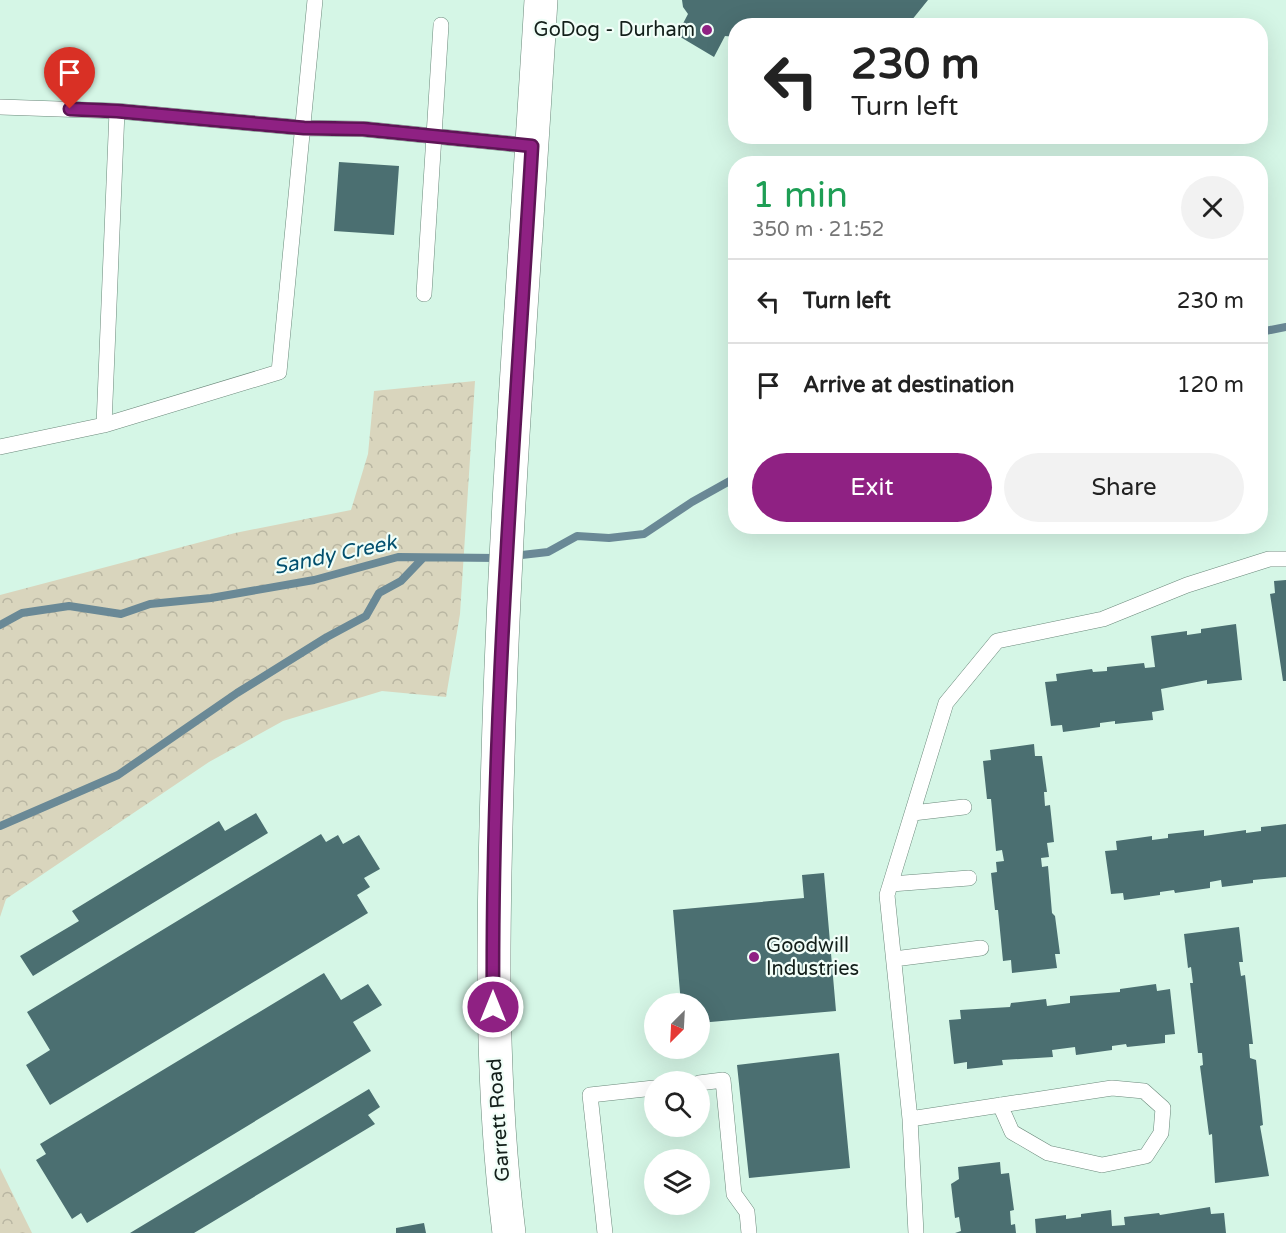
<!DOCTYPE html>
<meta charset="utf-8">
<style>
body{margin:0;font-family:"Varela Round",sans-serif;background:#f2f2f2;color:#222;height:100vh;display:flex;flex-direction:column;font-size:22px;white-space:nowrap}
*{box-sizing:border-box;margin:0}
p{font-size:20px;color:#767676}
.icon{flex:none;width:33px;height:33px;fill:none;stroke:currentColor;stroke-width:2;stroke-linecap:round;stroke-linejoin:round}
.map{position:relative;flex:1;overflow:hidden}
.panel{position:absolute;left:728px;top:156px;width:540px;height:378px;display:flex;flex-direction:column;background:#fff;border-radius:24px;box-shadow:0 6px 24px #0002}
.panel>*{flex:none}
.banner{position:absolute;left:728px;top:18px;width:540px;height:126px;border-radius:24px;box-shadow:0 6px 24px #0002;background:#fff;color:#222;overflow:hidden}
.needle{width:39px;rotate:204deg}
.controls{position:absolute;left:644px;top:993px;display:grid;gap:12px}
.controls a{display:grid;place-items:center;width:66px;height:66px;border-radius:50%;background:#fff;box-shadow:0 6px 24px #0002;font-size:30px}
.pin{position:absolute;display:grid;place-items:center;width:51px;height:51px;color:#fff;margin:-62px -26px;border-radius:50% 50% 50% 0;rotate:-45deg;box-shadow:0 0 6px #0007}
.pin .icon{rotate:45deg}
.me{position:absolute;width:66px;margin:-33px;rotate:0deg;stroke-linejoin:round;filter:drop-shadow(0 0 4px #0008)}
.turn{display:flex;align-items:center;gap:21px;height:126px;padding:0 24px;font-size:27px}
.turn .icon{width:78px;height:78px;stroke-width:2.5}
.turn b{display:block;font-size:42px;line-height:51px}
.round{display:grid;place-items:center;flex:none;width:63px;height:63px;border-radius:32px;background:#f2f2f2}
.headline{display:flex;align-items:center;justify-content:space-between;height:102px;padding:0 24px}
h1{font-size:36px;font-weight:600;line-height:45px;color:#1e9e55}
.cta{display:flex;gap:12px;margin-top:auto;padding:12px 24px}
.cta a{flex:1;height:69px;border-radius:36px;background:#8f2183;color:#fff;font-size:24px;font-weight:600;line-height:69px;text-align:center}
.cta a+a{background:#f2f2f2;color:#222}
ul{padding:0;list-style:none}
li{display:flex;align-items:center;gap:18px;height:84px;padding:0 24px;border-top:2px solid #e0e0e0}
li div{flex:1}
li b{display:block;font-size:22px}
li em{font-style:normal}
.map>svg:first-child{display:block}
.forest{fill:url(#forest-crowns)}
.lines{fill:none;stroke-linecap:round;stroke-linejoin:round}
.stream{stroke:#6a8996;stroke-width:8}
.building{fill:#4b6f71}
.service-casing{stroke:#6b897b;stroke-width:16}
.tertiary-casing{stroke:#6b897b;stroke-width:34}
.service{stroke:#fff;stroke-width:15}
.tertiary{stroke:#fff;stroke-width:33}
.route-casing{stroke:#5d1555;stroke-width:15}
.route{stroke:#8f2183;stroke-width:10}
.poi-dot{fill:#8f2183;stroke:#f1fef8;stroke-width:2}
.labels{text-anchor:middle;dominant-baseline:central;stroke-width:4.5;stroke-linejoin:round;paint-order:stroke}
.poi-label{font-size:20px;fill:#131f1a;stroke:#f1fef8;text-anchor:end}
.street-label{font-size:20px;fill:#131f1a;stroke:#f1fef8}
.water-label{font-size:21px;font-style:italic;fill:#03506e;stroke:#f1fef8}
</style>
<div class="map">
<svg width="1286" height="1233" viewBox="0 0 1286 1233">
<defs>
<pattern id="forest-crowns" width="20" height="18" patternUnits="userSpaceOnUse" patternTransform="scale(1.5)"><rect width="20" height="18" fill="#d9d5bd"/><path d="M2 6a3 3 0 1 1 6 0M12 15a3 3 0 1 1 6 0" fill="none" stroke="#b9b6a2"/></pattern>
</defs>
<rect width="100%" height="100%" fill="#d5f6e6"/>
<path class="forest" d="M475,381l-15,233 -14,83 -64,-6 -99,30 -74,41 -203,137 -6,18v-322l235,-62 116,-23 17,-56 6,-63z
M0,1168l32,65h-32z"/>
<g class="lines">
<path class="stream" d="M1260,332l26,-5
M513,556l35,-4 29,-16 32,2 35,-4 48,-32 43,-24
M0,625l22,-12 47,-7 52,8 29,-10 61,-6 103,-18 84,-23 100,1
M0,826l118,-51 119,-82 90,-56 39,-21 13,-23 22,-12 22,-23"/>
</g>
<path class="building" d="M682,0h246l-21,26h-172v11l-10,-1 -11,21 -37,-22 11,-21 -5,-7z
M339,162l60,4 -5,69 -60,-4z
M1286,580v101h-3l-13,-87 5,-1 -1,-12z
M1236,624l6,56 -35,4v-4l-46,9 3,21 -12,2 1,8 -38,4v-3l-15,2v4l-37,5 -1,-7 -11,1 -6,-44 12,-1 -1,-7 36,-5 1,3 14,-1v-4l37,-4 1,5 10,-1 -4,-31 36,-5v4l14,-2v-4z
M1034,744l1,12h7l5,36h-3l1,14 5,-1 4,37 -7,1 2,14 -8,1 1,9 6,-1 4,47 3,3 5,38h-5l2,14 -45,5 -1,-13 -8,1 -5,-51h-3l-4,-37 6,-1 -1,-10 8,-1 -2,-11 -6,1 -5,-52h-4l-4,-38 8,-1 -1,-10z
M256,813l12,20 -235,143 -13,-20 59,-35 -7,-10 147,-90 6,10z
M1286,824v53l-33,3v3l-31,4 -1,-7 -11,2v6l-35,5 -1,-3 -14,2v3l-36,5 -1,-7 -12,1 -6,-43 12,-1 -1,-9 36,-5v4l16,-2v-4l36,-4v6l42,-6v3l15,-2v-4z
M321,834l5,8 12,-7 5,9 16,-9 21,34 -16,9 6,9 -13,8 11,18 -318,192 -24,-40 24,-15 -23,-38z
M824,873l12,138 -137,12v-19h-18l-8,-94 131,-12 -2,-23z
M1239,927l4,35h-4l2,14 4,-1 8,69h-4l1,14 6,2 7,65 -3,1 9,50 -54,7 -3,-49 -3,1 -9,-69 3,-1 -1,-12h-4l-8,-70h3l-2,-16 -3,1 -4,-34z
M324,973l17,27 27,-16 14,21 -29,17 18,29 -284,172 -6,-10 -9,6 -36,-59 10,-6 -6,-10z
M1156,984l1,7 13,-2 5,45 -10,1v8l-38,4 -1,-3 -14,2v4l-36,5 -1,-8 -23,3 1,7 -51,3 1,5 -36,4v-7l-13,2 -5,-44 12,-1 -1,-9 50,-3 1,-4 35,-4 1,7 23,-3v-7l50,-4v-3z
M839,1053l11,115 -101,10 -12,-113z
M369,1089l11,18 -12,8 7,9 -181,109h-64z
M1000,1162l1,12 8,-1 5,37 -4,1 1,14 4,-1 1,9h-61l6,-2 -2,-14 -4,1 -4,-34 8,-5 -1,-12z
M1210,1207l1,7 13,-1 2,20h-190l-1,-14 31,-4v4l15,-2v-3l30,-4 1,16 13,-1 -1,-8 35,-4 1,2z
M424,1223l2,10h-30v-5z"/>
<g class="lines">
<defs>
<path id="service" d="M0,107l117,4 187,17 59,1 169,17
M424,294l17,-269
M104,425l175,-53 36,-372
M0,447l104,-22 13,-314
M913,813l51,-6
M891,884l78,-6
M894,959l87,-11
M699,1083l24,-3 11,114 13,18 2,21
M910,1119l202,-31 32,3 19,17 -2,25 -15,23 -44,9 -54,-12 -36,-21 -12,-27
M605,1233l-15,-138 64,-7
M916,1233l-6,-114 -23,-224 59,-192 51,-62 106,-22 84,-34 82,-26h17"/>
<path id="tertiary" d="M509,1233c-20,-159 -16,-317 -11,-477 7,-252 28,-504 43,-756"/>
</defs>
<use href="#service" class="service-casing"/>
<use href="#tertiary" class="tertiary-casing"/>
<use href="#service" class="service"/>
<use href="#tertiary" class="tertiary"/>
</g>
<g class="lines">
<defs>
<path id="route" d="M70,109l47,2 187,17 59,1 169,17c-17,287 -41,574 -39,861"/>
</defs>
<use href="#route" class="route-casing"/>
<use href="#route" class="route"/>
</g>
<g class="poi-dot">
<circle cx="707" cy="30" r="6"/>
<circle cx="754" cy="957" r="6"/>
</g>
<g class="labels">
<g class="poi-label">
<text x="695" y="30">GoDog - Durham</text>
<text x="766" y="946" text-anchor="start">Goodwill<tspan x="766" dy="23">Industries</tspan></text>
</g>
<g class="street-label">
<text transform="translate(499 1120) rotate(-94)">Garrett Road</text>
</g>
<g class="water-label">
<text transform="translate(335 555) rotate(-12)">Sandy Creek</text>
</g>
</g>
</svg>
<div class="controls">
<a><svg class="needle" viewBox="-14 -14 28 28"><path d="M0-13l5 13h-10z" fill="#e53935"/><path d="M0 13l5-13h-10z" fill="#767676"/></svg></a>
<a><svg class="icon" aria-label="search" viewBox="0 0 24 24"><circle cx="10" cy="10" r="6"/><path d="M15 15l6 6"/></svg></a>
<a><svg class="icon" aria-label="layers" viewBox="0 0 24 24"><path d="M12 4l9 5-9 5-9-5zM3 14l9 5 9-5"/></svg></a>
</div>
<div class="pin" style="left:70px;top:109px;background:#d93025"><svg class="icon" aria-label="arrive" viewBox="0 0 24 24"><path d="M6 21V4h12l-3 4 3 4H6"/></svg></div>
<svg class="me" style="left:493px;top:1007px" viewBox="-20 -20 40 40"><circle r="17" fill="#8f2183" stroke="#fff" stroke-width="3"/><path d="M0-11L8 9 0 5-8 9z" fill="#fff"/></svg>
<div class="banner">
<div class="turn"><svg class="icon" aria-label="left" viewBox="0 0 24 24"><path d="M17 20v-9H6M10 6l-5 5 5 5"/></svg><div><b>230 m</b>Turn left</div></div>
</div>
<section class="panel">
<div class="headline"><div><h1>1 min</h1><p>350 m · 21:52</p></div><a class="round"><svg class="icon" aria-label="close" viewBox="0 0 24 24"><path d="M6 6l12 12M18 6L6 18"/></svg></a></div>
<ul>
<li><svg class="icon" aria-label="left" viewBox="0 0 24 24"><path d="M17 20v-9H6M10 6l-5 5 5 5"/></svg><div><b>Turn left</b></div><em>230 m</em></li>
<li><svg class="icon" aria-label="arrive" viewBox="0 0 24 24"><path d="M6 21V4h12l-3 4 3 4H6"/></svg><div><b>Arrive at destination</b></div><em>120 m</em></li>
</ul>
<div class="cta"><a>Exit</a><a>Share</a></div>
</section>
</div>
